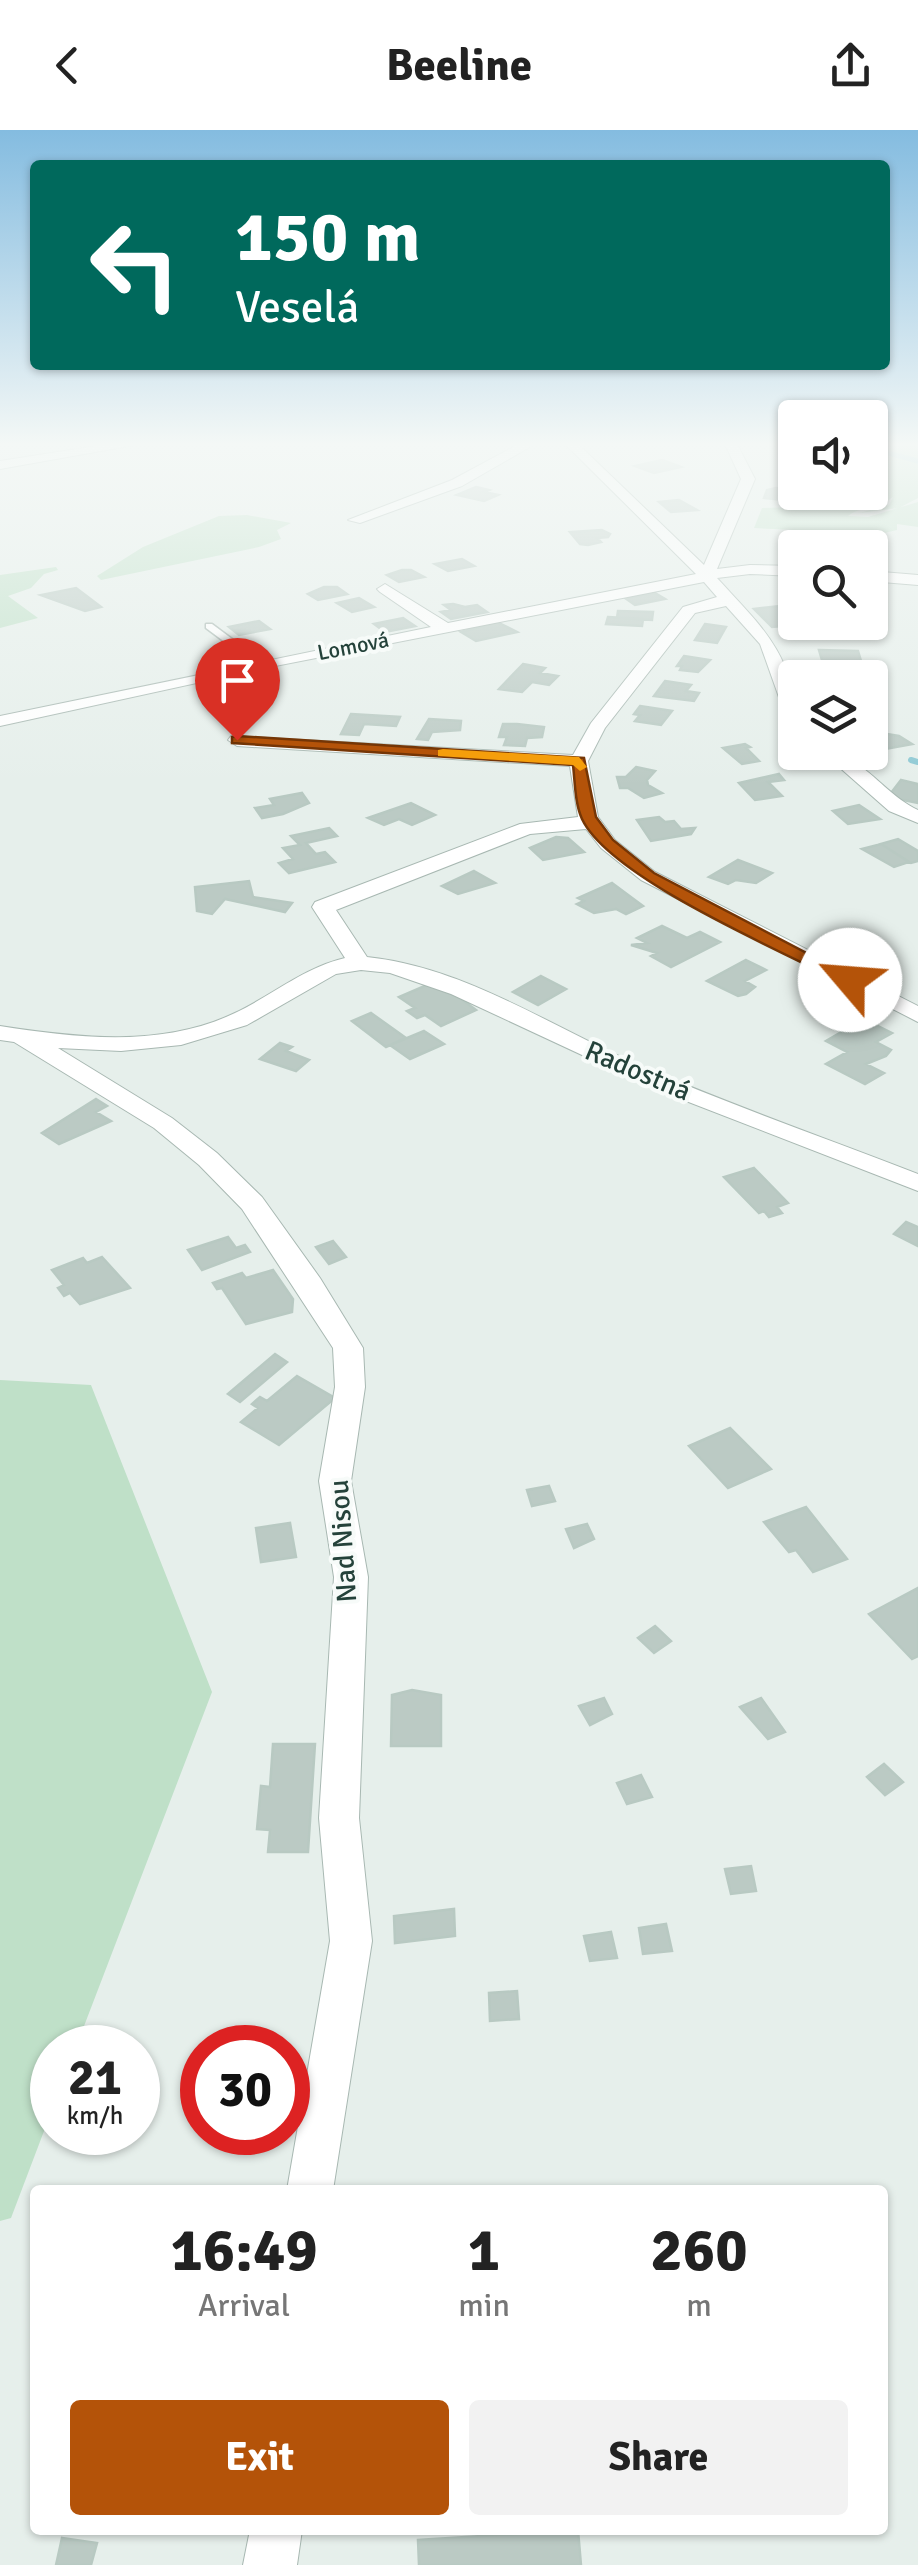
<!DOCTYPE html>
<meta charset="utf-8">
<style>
body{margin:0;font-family:Signika,sans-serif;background:#f2f2f2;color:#222;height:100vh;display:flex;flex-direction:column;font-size:38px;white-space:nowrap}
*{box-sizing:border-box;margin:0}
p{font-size:32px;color:#767676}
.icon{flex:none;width:55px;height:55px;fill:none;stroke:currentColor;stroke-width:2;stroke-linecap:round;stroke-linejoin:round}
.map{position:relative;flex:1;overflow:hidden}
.details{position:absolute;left:30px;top:2055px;width:858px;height:350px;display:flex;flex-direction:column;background:#fff;border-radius:10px;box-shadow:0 2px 8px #0004}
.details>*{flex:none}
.guide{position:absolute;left:30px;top:30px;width:860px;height:210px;border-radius:10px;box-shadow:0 2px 8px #0004;background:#00695c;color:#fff;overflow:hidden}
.buttons{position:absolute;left:778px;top:270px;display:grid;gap:20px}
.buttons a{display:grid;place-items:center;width:110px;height:110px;border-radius:10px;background:#fff;box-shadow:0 2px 8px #0004;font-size:50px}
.speed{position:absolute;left:30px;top:1895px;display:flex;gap:20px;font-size:50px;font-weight:700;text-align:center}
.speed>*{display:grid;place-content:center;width:130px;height:130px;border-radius:50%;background:#fff;box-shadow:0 2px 8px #0004;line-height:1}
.speed small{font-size:25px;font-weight:400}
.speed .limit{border:15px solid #d22;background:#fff;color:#111}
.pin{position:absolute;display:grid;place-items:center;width:85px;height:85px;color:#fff;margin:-102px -42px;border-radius:50% 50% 50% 0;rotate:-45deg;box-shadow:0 0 10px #0007}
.pin .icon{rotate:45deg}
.me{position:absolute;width:110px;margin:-55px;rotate:297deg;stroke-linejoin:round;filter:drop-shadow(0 0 8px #0008)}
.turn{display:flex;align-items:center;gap:35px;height:210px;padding:0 40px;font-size:45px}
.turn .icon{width:130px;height:130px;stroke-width:2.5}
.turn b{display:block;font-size:70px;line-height:85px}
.eta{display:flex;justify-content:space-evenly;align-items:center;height:170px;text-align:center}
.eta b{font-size:60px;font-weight:700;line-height:70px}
.primary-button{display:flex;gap:20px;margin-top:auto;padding:20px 40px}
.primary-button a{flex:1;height:115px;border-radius:10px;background:#b45309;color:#fff;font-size:40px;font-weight:700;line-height:115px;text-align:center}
.primary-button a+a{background:#f2f2f2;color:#222}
header{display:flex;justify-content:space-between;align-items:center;height:130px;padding:0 40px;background:#fff;font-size:45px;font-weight:700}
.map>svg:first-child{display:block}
.green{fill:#bfe0c8}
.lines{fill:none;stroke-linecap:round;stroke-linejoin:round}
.stream-far1{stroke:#8ec9d4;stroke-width:5}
.stream{stroke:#8ec9d4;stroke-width:6}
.building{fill:#bbcac4;stroke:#b8c9c2;stroke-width:2.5}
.service-casing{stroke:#a8b8b2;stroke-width:3}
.minor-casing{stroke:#a8b8b2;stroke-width:2}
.service{fill:#fff;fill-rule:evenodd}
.minor{fill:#fff;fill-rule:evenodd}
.route{fill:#b45309;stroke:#753606;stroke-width:2.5}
.slow{fill:#f59e0b}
.labels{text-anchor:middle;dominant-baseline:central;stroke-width:8;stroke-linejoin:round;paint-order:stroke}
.far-street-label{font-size:22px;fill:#24423a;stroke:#f7fbf9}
.street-label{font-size:28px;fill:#24423a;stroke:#f7fbf9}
</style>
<header><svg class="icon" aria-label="back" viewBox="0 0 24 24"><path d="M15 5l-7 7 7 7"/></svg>Beeline<svg class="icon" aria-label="share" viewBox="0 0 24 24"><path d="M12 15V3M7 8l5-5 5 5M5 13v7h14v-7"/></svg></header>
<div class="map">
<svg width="918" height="2435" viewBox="0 0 918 2435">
<rect width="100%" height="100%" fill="#e6efeb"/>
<path class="green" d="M870,314h48v54l-19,10 -40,5 30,-8 4,-8c-14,11 -33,9 -45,19l20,1 50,-15v25l-21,-3v6l-17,4 -126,-6 8,-20 76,-2 2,-13 30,-1v-22l17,2 -17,-5z
M247,385l44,8 -14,7 4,9 -22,8 -158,33 -4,-4 46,-29 76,-31z
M56,437l2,3 -14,4 -13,14 -23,8 30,22 -38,10v-53z
M0,1250l91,5 121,307 -136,355 -24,1v62l-41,108 -11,3z"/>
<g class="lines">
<path class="stream-far1" d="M870,318l48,13"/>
<path class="stream" d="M911,630l7,2"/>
</g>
<path class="building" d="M662,330l19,7 -27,6 -19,-7z
M476,357l13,3 -5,2 14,3 -14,6 -27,-6z
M776,358l19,2 2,2 -4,9 -29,-3 3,-8z
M679,370l18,10 -26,2 -12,-10z
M602,400l8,4 -2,3 -11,1 4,4 -13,3 -8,-1 -10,-12z
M462,429l12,7 -26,5 -13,-7z
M402,440h9l13,7 -25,5 -12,-7z
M324,457h13l10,7 -29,6 -10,-6z
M76,458l25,19 -16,4 -44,-16z
M655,463l10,6 -30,6 -10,-7z
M359,468l15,9 -22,5 -15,-9z
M453,474l12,3 12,-2 10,7 -36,7 -10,-7 10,-2 -7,-5z
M780,476l15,9v7l9,2 -32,3 -18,-18z
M618,481l35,1 -1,8 -35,-2z
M608,487l35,2 -1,7 -36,-2z
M403,488l12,8 -30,6 -11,-8z
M259,491l11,8 -31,6 -10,-8z
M497,492l20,10 -41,9 -15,-9z
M705,494l21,3 -9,16 -22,-3z
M819,520l39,1 3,10 -39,-1z
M684,526l26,4 -12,12 -18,-2 2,-4h-5z
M523,534l22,4 -5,5 18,3 -9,9 -17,-3 -10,10 -23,-3z
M665,551l26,4 -5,6 13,2 -5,8 -40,-5z
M640,576l32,5 -11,14 -26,-4 5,-6 -6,-1z
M351,584l49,3 -4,9 -32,-2 -5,11 -18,-1z
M429,589l32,2 -1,9 -28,2 -4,8 -11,-1z
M503,594h14l27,3 -2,10 -15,1 -2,8 -21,-1 3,-8h-8z
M887,604l12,2 13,8 -32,6 -10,-6v-9z
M745,614l5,3 -4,1 13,13 -17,3 -19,-16z
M636,637l19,4 -8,9 1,5 14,8 -18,5 -16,-10h-8l-3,-11h9z
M779,644l5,6 -16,2 14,14 -27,4 -16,-17z
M901,650l17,4v19l-30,-6z
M302,663l7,10 -26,11 -21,4 -7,-10 19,-3 -4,-6z
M411,673l24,12 -23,10 -13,-6 -15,6 -16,-7z
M859,675l21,14 -32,5 -15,-13z
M659,687l6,5 9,-1 7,8 14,-1 -4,6 -40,7 -14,-21z
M329,698l8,8 -31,7 10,11 9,-2 10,10 -46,11 -10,-10 14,-4 -10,-11 17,-3 -9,-9z
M556,707l12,1 16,14 -41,8 -13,-12z
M898,709l20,12v10l-7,2 -30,-19z
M881,714l28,18 -15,5 -32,-18z
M738,730l34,13 -16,10 -20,-3 -8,4 -19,-7z
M474,741l21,12 -37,11 -16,-8z
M249,751l4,16 39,6 -7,9 -60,-13 -13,15 -15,-3 -2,-24z
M612,753l31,23 -17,8 -10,-5 -22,4 -17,-9 7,-3 -6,-3z
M662,796l25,12 13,-6 20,10 -49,25 -20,-11 6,-3 -26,-8 16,-2 -10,-5z
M746,830l20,10 -21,11 10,6 -9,7 -8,2 -31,-15z
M541,846l25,13 -28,16 -25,-13z
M434,852l26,16 16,12 -35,16 -16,-11 -8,3 -10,-7 8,-3 -16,-11z
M371,883l35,25 -20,9 -34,-26z
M864,889l28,14 -16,9 15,8 -5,6 -20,8 18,9 -19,11 -39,-20 21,-12 -21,-11z
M424,901l20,13 -34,15 -20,-14z
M280,913l12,4 -6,4 23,9 -13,11 -36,-12z
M96,969l11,7 -11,6 15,9 -52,23 -17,-11z
M754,1038l34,35 -11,4 5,6 -13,4 -5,-6 -5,2 -35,-36z
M906,1092l12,5v19l-24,-12z
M228,1107l8,11 9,-3 5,7 -48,18 -14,-20z
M333,1111l13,16 -17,7 -13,-17z
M102,1127l28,31 -50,16 -10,-11 -6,3 -6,-8 6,-3 -12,-15 31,-12 4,5z
M273,1140l20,29 -1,13 -46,12 -24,-36 -5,1 -4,-6 29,-10 4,5z
M275,1224l12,8 -47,40 -12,-8z
M297,1246l38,22 -56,47 -38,-23 17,-14 -6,-4 8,-7 7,4z
M730,1298l41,41 -43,19 -39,-42z
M549,1356l6,15 -23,5 -5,-16z
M806,1377l41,52 -34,13 -17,-22 -7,2 -25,-30z
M290,1393l6,34 -35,5 -5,-34z
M587,1394l7,15 -20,9 -8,-19z
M918,1458v68l-6,3 -43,-45z
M655,1496l16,15 -17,12 -16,-15z
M412,1560l29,5v51h-50l1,-51z
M604,1568l8,16 -22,11 -11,-19z
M761,1568l24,34 -17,7 -28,-32z
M273,1614h42l-7,108h-40l2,-22 -13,-1 4,-43 9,1z
M884,1634l19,18 -18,13 -18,-18z
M641,1645l11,22 -25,7 -10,-21z
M751,1736l5,25 -25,3 -6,-25z
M454,1779l1,27 -60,7 -1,-27z
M666,1794l6,27 -29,3 -4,-26z
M611,1802l6,26 -27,3 -6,-25z
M517,1861l2,28 -29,2 -1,-28z
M578,2400l3,35h-162l-1,-25z
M62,2408l35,5 -6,22h-35z"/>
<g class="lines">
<defs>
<path id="service" d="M206,494h6l51,38v4h-6l-51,-38z"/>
<path id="minor" d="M109,314h31l-140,25v-8z
M519,314h16l-73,42 -102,37 -12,-3 104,-40z
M565,314h13l126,121 37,-86 -16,-35h12l18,35 -38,90 33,-4 45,1v10l-45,-2 -33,4c43,47 78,77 78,144l-9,-5 -26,-73 -34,-38 -31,7 -90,115 -17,33 10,56 17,23 40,32 263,134v16l-277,-142 -40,-32 -15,-19 -56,5 -194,76 31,47c96,10 180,67 267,106 93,41 189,74 284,111v17l-263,-102 -204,-95 -61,-21 -29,-3 -25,4 -89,51 -66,20 -60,6 -63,-3 114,70 45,35 45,44 58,81 43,70 2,39 -14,94 17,96 -9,241 13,123 -39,249h-46l43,-249 -11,-123 15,-241 -15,-96 16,-94 -2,-39 -91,-139 -43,-44 -45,-37 -140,-86 -14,-2v-14c77,12 162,22 235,-13 38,-18 68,-45 110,-55l-33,-51 3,-5 205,-78 58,-7 -8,-51 -333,-20 -9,-6 3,-4 342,19 18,-32 92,-116 34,-10 -13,-15 -444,87 -260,57v-10l431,-89 -51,-35 -3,-3 8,-5 63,39 248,-49z
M870,441l48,4v10l-48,-4z
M822,622c39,0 61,42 96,58v13l-29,-12z
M250,2400h52l-5,35h-54z"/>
</defs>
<use href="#service" class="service-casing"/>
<use href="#minor" class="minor-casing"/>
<use href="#service" class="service"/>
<use href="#minor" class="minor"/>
</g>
<linearGradient id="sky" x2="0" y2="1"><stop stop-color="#84bce0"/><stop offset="0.48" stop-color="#f4f8f6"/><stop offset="1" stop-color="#f4f8f6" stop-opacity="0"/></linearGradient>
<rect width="918" height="655" fill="url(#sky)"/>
<path class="route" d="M237,606l347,22 12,59 17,23 41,33 204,107 -14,3c-63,-32 -234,-105 -262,-164 -7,-15 -7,-37 -9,-54l-341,-22v-6z"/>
<path class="slow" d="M443,619l136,8 8,10 -7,4 -7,-6 -135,-9v-6z"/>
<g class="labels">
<g class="far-street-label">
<text transform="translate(353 516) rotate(-11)">Lomová</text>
</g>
<g class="street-label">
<text transform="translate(638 941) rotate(23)">Radostná</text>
<text transform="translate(343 1411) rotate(-94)">Nad Nisou</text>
</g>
</g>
</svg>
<div class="buttons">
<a><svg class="icon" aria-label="sound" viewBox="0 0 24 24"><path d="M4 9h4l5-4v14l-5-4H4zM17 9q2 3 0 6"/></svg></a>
<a><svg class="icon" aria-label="search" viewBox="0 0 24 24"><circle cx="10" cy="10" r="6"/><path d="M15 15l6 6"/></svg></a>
<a><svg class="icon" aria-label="layers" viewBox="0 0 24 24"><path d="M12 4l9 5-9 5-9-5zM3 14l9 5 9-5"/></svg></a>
</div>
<div class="speed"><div>21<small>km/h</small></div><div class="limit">30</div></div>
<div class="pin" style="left:237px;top:610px;background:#d93025"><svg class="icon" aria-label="arrive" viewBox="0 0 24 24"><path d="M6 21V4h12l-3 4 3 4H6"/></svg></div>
<svg class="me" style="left:850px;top:850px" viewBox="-20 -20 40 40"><circle r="19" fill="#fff"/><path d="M0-13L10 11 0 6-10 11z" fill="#b45309"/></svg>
<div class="guide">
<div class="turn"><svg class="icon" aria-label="left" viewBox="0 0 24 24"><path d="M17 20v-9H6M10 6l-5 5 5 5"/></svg><div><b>150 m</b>Veselá</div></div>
</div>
<section class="details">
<div class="eta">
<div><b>16:49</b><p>Arrival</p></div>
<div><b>1</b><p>min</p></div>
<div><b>260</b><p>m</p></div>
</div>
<div class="primary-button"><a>Exit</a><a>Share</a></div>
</section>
</div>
